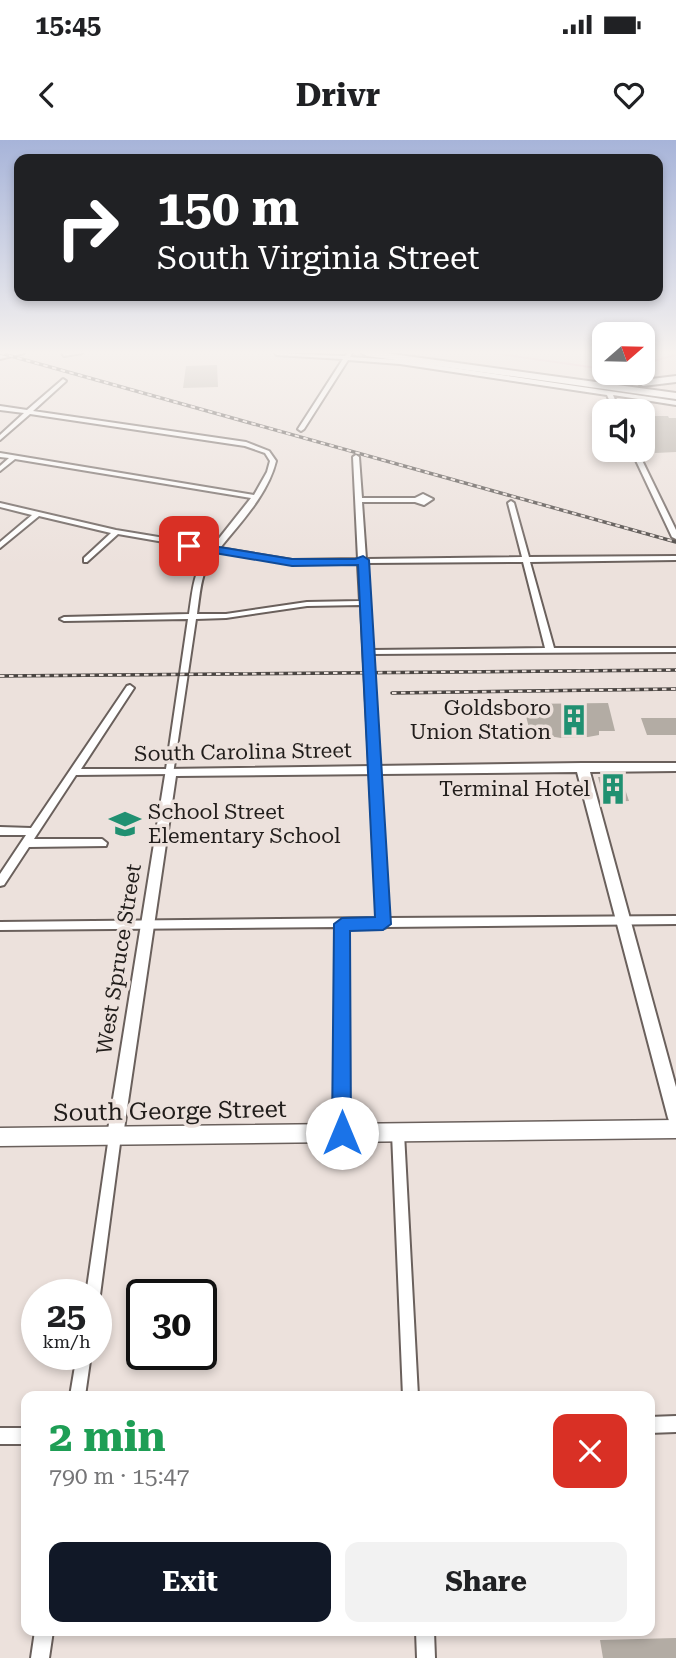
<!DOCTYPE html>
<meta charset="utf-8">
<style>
body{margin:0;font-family:"Roboto Serif",serif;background:#f2f2f2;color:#202124;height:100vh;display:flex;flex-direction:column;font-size:26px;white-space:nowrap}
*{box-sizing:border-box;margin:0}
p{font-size:23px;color:#757577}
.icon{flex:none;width:38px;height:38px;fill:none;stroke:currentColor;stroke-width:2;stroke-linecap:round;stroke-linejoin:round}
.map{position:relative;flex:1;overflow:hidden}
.panel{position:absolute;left:21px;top:1251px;width:634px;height:245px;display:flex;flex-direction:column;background:#fff;border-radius:14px;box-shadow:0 4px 10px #0003}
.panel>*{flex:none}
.top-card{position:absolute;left:14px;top:14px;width:649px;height:147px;border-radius:14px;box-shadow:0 4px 10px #0003;background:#202124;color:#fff;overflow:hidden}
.needle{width:46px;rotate:70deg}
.controls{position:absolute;left:592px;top:182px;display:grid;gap:14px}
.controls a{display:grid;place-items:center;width:63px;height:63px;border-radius:14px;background:#fff;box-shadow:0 4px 10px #0003;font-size:35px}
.speed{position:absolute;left:21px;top:1139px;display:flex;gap:14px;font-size:35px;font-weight:700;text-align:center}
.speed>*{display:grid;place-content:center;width:91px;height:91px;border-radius:50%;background:#fff;box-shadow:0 4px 10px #0003;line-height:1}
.speed small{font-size:18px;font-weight:400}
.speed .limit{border:4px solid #111;border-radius:10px;background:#fff;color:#111}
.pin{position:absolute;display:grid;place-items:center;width:60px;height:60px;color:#fff;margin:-30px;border-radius:14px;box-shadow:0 4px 10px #0006}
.me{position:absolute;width:77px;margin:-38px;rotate:0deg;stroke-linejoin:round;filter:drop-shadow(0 0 5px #0008)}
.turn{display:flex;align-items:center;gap:24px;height:147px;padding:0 28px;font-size:32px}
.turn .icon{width:91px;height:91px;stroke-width:2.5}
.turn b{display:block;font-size:49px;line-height:60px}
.round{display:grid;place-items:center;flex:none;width:74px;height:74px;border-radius:14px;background:#f2f2f2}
.head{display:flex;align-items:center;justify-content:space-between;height:119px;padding:0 28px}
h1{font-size:42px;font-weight:700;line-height:52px;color:#1e9e55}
.cta{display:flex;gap:14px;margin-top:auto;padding:14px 28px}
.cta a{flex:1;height:80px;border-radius:14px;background:#111827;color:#fff;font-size:28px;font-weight:700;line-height:80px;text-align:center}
.cta a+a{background:#f2f2f2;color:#202124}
.status{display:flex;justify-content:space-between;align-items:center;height:49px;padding:0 35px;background:#fff;direction:ltr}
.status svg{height:19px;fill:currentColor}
header{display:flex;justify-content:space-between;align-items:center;height:91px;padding:0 28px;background:#fff;font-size:32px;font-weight:700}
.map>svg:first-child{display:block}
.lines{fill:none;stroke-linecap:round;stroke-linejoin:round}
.stream{stroke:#e5b3c2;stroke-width:2}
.building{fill:#b3aca4}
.street-casing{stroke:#6a605c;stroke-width:4}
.secondary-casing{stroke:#6a605c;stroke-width:4}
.primary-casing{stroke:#6a605c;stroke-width:3}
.highway-casing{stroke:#6a605c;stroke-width:4}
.street{fill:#fff;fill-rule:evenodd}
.secondary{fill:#fff;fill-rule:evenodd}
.primary{fill:#fff;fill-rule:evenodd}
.highway{fill:#fff;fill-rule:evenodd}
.rail-casing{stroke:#4a4542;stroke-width:3.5}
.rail{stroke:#ece1dc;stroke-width:2;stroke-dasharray:4.5;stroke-linecap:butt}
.route{fill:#1a73e8;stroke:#114b97;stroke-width:2}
.labels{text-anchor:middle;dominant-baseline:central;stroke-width:7;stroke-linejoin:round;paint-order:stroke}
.poi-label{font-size:21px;fill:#211d1b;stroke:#ece1dc;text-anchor:end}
.street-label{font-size:21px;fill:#211d1b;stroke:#ece1dc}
.near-street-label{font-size:24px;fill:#211d1b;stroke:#ece1dc}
</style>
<div class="status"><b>15:45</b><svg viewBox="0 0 49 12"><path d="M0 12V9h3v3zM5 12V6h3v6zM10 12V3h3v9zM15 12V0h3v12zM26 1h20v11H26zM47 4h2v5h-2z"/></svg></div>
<header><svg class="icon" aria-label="back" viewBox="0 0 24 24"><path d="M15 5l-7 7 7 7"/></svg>Drivr<svg class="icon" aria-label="heart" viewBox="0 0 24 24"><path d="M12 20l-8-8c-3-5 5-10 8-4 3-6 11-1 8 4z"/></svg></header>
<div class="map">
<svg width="676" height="1518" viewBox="0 0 676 1518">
<rect width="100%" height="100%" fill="#ece1dc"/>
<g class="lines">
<path class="stream" d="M493,213l111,16
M642,224l34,-9"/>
</g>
<path class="building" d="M217,225l1,22 -35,1 3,-22z
M642,276h26l1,2h7v34l-21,1 -13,-25z
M608,563l7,28h-16v4l-11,2 -27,1 -12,-2 -1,-4h-18l-7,-28z
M641,578h35v17h-29z
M598,637h23l8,24 -24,1z
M676,1498v20h-73l-3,-18z"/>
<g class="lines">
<defs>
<path id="street" d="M62,213h20l-18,3z
M275,213l70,3 3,-3h4l-2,4 50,3 276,41v4l-63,-10 7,16h-6l-7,-16 -207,-31 -52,-4 -44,69 -3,2 -3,-2 45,-70 -66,-4z
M63,239l3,2 -1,1 -32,29 213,31 23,9 7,10c-8,33 -35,61 -56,87l72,12 66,-1 -5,-102 3,-2 3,2 3,41h53l8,-4 10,5 -9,6 -9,-3h-53l4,57 156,-2 -14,-54 3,-2 3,2 15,54 147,-1v4l-146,2 24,86h122v4l-304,2 16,264 288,-2v8l-289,3 -4,1 -36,-1 1,206 -2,4 -4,2 -4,-2 -2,-4 1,-206 -337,3v-8l377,-4 -16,-313 -54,1 -81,12 -30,1 -23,155 -97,1 -42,64h68l5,4 -1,3 -77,1 -25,38 -4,1v-12l26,-39h-26v-8l31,1 96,-142 3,-1 4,3 -53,81h85l22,-150 -124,2 -4,-2 4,-2 125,-3c4,-25 4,-43 21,-64l-92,-16 -31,28h-3v-4l27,-25 -72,-17 -39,32v-6l32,-27 -32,-8v-4l116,27 97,16 38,-48 -236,-39 -15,12v-5l9,-8 -9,-1v-4l254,42 13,-23 3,-11 -5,-8 -20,-7 -215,-32 -30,26v-5l24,-22 -24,-3v-4l27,4zM217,411l75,13h66l2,37 -53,1 -81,12h-29c4,-26 3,-42 20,-63zM523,422l22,86 -174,2 -5,-87z
M631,310h6l39,80v9l-4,-2z
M398,987l4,2 2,4 14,263h-15l-11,-263 2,-4z
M115,990l4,2 2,4 -21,159 -4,6v-6h-10l23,-159 2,-4z
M77,1214h14l-6,42h-15z
M676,1276v16l-27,1v-16z
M0,1288h26v16h-26z
M35,1491h18l-4,27h-18z
M416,1491h18l1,27h-18z"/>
<path id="secondary" d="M582,623h94v8l-86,1 86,315v39l-6,-3 -2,-5 -91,-346 -401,4 -53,360 -2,6 -6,2 -6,-2 -2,-6 59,-367z"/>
<path id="primary" d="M676,980v18l-676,8v-18z"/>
<path id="highway" d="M0,213h24l-24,6z
M362,213h23l291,40v6l-309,-43z
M676,236v6l-33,4 -5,-3 5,-3z"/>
</defs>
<use href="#street" class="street-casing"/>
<use href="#secondary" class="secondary-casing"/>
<use href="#primary" class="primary-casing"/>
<use href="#highway" class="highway-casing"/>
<use href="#street" class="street"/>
<use href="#secondary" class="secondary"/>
<use href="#primary" class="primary"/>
<use href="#highway" class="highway"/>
<defs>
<path id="rail" d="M0,213l676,189
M0,536l676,-6
M392,553l284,-4"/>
</defs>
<use href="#rail" class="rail-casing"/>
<use href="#rail" class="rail"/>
</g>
<linearGradient id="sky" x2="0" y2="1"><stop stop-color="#a7b4d9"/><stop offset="0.5" stop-color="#f6f2ef"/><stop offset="1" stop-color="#f6f2ef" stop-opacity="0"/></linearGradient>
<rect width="676" height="425" fill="url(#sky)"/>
<path class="route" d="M189,402l103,17h63l8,-3 6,4 22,364 -8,6 -33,1 1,202 -2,7 -7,2 -7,-2 -3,-7 2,-209 8,-6 33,-1 -17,-352 -66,1 -107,-18 -1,-2z"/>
<defs>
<symbol id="building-bare" viewBox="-9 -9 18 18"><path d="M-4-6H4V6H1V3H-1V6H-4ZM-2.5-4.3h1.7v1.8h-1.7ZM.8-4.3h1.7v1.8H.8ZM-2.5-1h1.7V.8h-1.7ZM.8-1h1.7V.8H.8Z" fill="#209071" stroke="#ece1dc" stroke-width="2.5" paint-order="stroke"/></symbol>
<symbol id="school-bare" viewBox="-9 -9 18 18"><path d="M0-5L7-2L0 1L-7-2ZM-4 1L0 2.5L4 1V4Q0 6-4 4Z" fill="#209071" stroke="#ece1dc" stroke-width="2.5" paint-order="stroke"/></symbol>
</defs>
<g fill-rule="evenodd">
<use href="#building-bare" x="552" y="558" width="44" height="44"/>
<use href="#building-bare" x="591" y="627" width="44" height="44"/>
<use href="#school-bare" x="103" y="662" width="44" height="44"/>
</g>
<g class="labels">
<g class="poi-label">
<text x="551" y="568">Goldsboro<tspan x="551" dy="24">Union Station</tspan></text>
<text x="590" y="649">Terminal Hotel</text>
<text x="148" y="672" text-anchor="start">School Street<tspan x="148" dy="24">Elementary School</tspan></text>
</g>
<g class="street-label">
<text transform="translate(243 612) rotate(-1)">South Carolina Street</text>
<text transform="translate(119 819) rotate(-81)">West Spruce Street</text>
</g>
<g class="near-street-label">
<text transform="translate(170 971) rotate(-1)">South George Street</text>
</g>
</g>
</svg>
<div class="controls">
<a><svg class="needle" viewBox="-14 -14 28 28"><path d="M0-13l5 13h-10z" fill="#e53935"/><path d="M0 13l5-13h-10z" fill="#757577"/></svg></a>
<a><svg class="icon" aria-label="sound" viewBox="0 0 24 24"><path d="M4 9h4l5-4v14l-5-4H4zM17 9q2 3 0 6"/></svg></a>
</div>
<div class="speed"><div>25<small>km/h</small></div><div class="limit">30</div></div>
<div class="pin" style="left:189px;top:406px;background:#d93025"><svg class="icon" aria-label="arrive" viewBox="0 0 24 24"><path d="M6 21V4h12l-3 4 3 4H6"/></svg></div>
<svg class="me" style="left:342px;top:993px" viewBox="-20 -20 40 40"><circle r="19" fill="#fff"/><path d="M0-13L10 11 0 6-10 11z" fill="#1a73e8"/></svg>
<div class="top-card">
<div class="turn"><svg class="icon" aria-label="right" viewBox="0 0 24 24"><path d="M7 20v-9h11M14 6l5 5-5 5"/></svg><div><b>150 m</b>South Virginia Street</div></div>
</div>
<section class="panel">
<div class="head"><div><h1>2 min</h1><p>790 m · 15:47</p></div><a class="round" style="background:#d93025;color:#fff"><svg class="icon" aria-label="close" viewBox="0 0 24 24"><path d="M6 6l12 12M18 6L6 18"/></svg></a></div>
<div class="cta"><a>Exit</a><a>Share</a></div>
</section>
</div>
